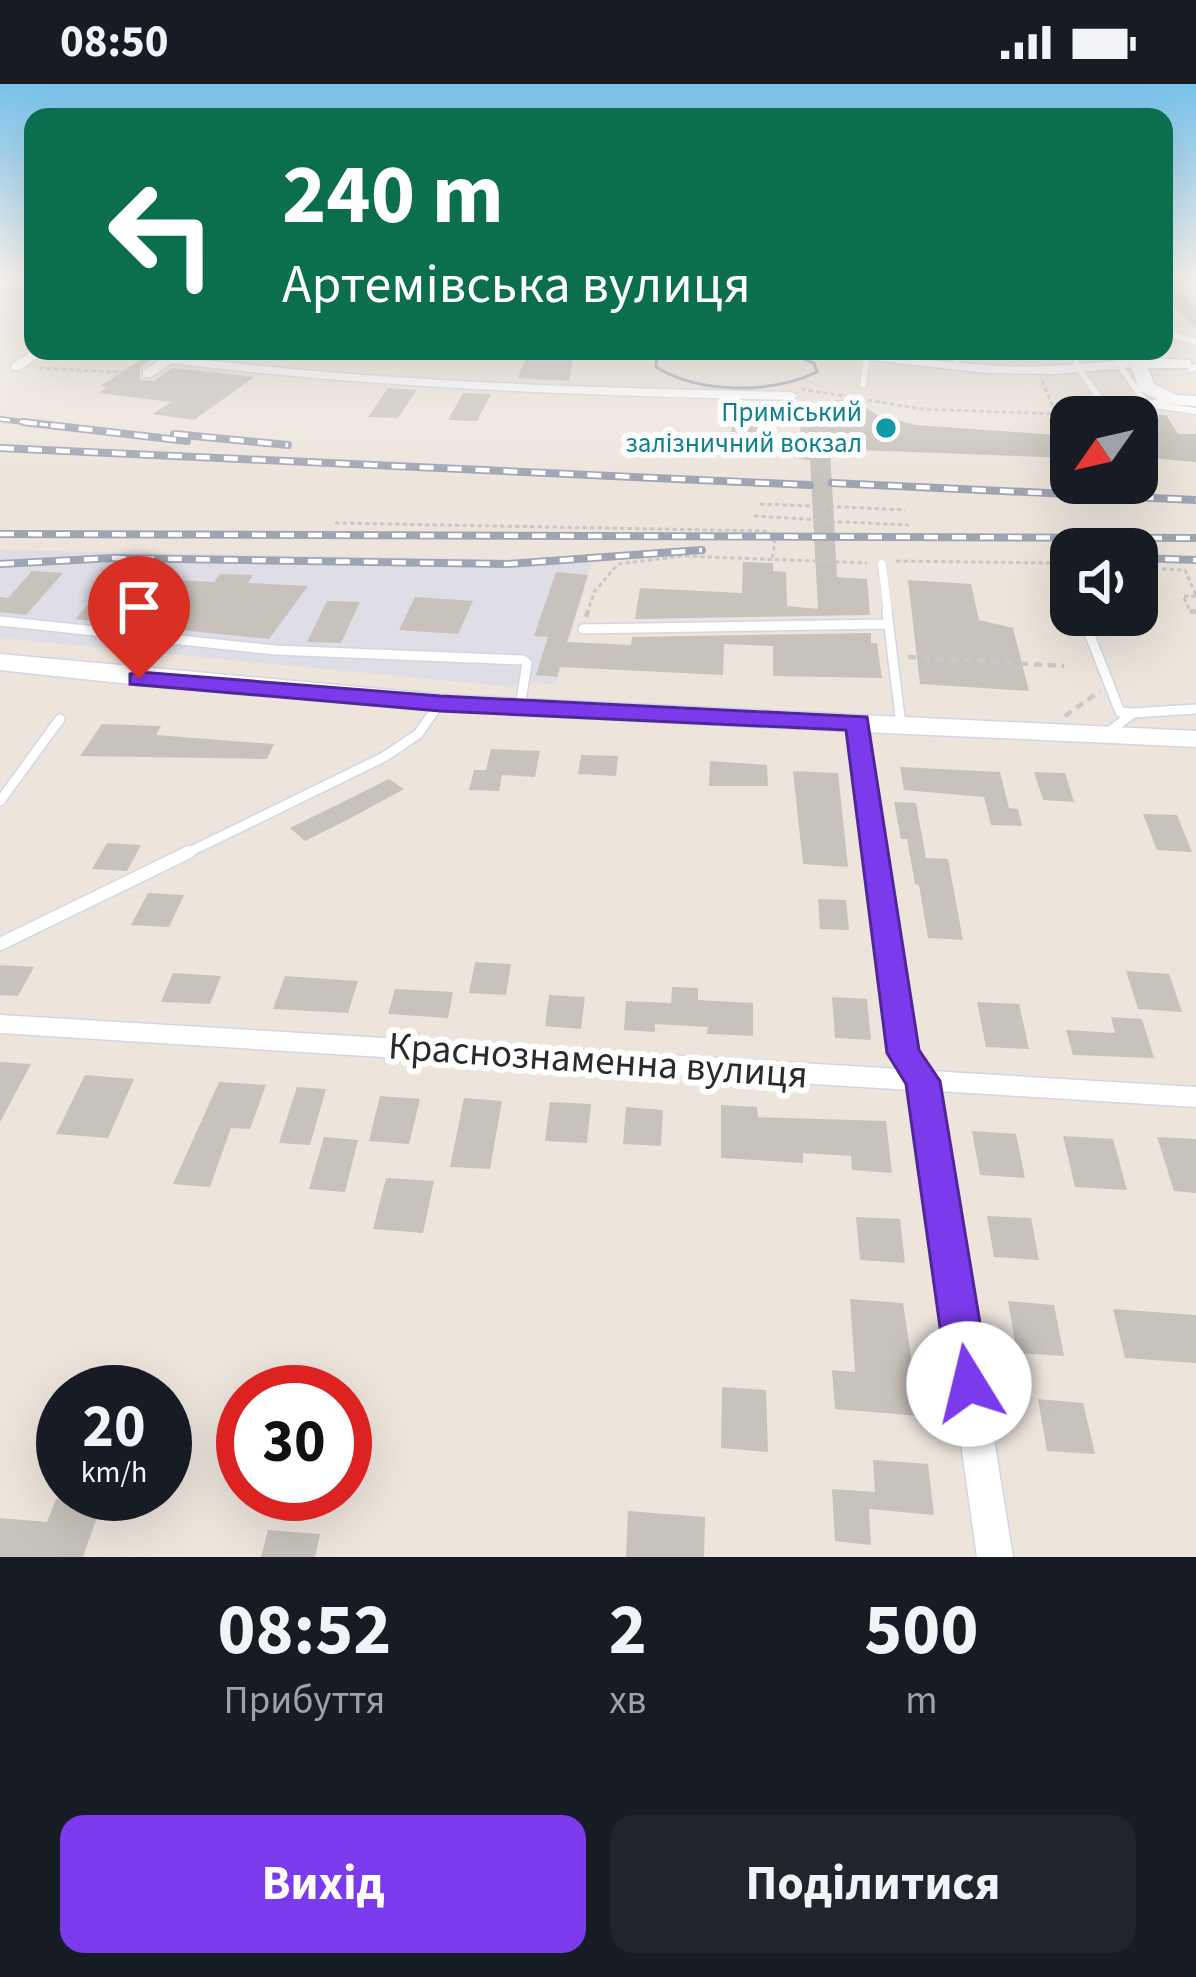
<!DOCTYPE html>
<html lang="uk">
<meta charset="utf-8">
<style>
body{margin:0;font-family:"Source Sans 3",sans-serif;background:#20242c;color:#f1f3f6;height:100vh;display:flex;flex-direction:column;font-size:45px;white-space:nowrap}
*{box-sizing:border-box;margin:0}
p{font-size:39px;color:#9ea1a6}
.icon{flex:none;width:66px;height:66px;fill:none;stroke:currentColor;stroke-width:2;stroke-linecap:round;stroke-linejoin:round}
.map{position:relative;height:1473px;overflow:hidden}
.panel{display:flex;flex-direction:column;background:#171b24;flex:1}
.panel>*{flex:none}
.guide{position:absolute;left:24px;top:24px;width:1149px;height:252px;border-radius:24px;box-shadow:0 12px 48px #0002;background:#0b6e4f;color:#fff;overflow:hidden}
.needle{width:78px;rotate:236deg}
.tools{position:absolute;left:1050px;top:312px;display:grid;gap:24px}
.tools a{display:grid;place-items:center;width:108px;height:108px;border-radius:24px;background:#171b24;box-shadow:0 12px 48px #0002;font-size:60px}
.speed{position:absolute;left:36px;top:1281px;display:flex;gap:24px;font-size:60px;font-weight:700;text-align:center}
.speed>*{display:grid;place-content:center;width:156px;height:156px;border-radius:50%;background:#171b24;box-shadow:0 12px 48px #0002;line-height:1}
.speed small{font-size:30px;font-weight:400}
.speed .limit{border:18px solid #d22;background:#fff;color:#111}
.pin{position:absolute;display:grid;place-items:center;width:102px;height:102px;color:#fff;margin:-123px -51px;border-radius:50% 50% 50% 0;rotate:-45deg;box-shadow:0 0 12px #0007}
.pin .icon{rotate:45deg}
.me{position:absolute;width:132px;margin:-66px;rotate:351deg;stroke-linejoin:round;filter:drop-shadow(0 0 9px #0008)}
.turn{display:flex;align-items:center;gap:42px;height:252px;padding:0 60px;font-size:54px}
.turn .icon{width:156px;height:156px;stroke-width:2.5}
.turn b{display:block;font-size:84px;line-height:102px}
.eta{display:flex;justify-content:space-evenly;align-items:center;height:204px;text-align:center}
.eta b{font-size:72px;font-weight:700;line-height:84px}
.button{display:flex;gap:24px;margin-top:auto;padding:24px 60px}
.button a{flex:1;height:138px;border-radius:24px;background:#7c3aed;color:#fff;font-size:48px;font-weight:700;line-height:138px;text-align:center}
.button a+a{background:#20242c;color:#f1f3f6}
.status{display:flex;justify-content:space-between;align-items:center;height:84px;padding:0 60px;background:#171b24;direction:ltr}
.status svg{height:33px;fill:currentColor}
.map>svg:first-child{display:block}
.industrial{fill:#dfdde5}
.building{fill:#c8c2bc}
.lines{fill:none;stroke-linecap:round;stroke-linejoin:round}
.lane-far3-casing{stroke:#d2d6e4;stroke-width:8}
.lane-far2-casing{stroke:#d2d6e4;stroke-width:9}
.lane-far1-casing{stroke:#d2d6e4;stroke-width:12}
.lane-casing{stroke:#d2d6e4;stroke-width:15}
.street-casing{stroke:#d2d6e4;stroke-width:3}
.secondary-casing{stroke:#d2d6e4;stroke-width:3}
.path-far1{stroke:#c8c8c8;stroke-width:3;stroke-dasharray:4.5 3;stroke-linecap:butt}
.path{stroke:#c8c8c8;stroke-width:4.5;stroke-dasharray:8 6;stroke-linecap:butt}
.lane-far3{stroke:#fff;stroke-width:6}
.lane-far2{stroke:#fff;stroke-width:8}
.lane-far1{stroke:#fff;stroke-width:9}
.lane{stroke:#fff;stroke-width:12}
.street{fill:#fff;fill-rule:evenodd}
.secondary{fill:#fff;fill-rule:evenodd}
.tram{stroke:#9fa4b5;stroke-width:3}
.rail-far1-casing{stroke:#9fa4b5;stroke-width:6}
.rail-casing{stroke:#9fa4b5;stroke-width:8}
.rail-far1{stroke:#fff;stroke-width:3;stroke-dasharray:10;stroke-linecap:butt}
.rail{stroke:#fff;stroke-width:4.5;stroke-dasharray:14;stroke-linecap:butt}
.route{fill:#7c3aed;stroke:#51269a;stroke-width:3}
.culture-dot{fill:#0f9aa8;stroke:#fff;stroke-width:4.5}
.labels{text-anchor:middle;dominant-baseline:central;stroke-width:12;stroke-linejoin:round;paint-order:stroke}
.far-culture-label{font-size:27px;fill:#0d838f;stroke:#fff;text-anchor:end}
.near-street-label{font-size:39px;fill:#2b2b2b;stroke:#fff}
</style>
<div class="status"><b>08:50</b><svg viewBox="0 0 49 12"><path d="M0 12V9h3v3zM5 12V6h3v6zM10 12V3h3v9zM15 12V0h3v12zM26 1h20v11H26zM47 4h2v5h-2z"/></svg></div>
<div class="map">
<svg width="1196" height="1473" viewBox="0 0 1196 1473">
<rect width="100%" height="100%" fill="#ede5dc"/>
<path class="industrial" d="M0,466l592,11 -36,124 -39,-4 -3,6 -514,-49z"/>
<path class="building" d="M1165,191l31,31v23l-32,-32z
M154,267h11l-25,16v13l14,1 19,-13 81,9 -60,43 -41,-6 18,-12 -73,-9 10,-6 -8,-1z
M528,267h46l-5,30 -51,-3z
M388,304l29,2 -19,28 -30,-1z
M463,309l28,1 -14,27 -29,-1z
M836,316l22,2 21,14 37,9 155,11v22l-241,-9 7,128 30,2 3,36 -235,4 5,-31 102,5 1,-31 30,1v8l13,1 1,34 31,3 -8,-149 -11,-1 2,-44z
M733,328l35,2 -1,24 -36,-2z
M1137,330l29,1 12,19h18v28l-59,-5z
M32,487l31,2 -37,42 -26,-3v-15l8,1z
M556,488l32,3 -21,67 64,3 1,-8 239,-4v10h6l5,35 -109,-2v-30l-49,-2 -1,31 -163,-8 -3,10 -21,-2 12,-38 -14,-1z
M220,490l33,1 -5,8 60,3 -39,53 -194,-20 16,-17 20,2 20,-26 83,4z
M908,496l63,4 8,36 34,8 16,63 -109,-7z
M415,513l58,4 -15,33 -59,-4z
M327,517l33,1 -19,41 -34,-1z
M102,640l59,2 -5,9 118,9 -7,15 -187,-3z
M491,665l49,2 -5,26 -33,-2 -3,16 -30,-1 5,-20h12z
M581,671l37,1 -2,20 -38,-2z
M710,677l57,4 1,21h-59z
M900,683l100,5 9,36 9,1 4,17 -31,-1 -7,-28 -80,-7z
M793,687l45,2 10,94 -45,-3z
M1034,688l31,1 9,29 -31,-2z
M389,695l15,10 -57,31 -42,21 -15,-13z
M894,718l22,1 10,55 22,1 15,81 -35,-2 -9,-53 -4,-1 -8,-45h-6z
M1143,730l34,1 15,37 -35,-2z
M107,759l34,2 -14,26 -35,-2z
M148,809l36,2 -15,32 -38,-2z
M818,815l28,1 3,30 -29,-1z
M475,878l36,2 -5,31 -37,-2z
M0,881l34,2 -16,29 -18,-1z
M1126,887l43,3 13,38 -44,-3z
M173,889l48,3 -11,28 -49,-2z
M285,892l73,5 -10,32 -75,-4z
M672,903l26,1v12l55,3v33l-46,-2 1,-7 -53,-3v8l-31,-2 2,-29 45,2z
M395,905l58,3 -5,26 -60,-4z
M549,911l36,2 -4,32 -36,-3z
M832,913l35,2 4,41 -36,-2z
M977,918l42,2 10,45 -43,-2z
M1111,933l31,2 12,39 -81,-3 -7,-25 49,3z
M0,978l31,2 -31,58z
M85,991l49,4 -26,59 -52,-4z
M219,998l47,3 -16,44 -19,-1 -21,59 -37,-3z
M297,1003l29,2 -16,56 -31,-2z
M380,1012l40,3 -11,45 -40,-3z
M464,1014l38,3 -12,68 -40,-2z
M550,1018l41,2 -4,39 -42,-2z
M721,1021l36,2 1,10 128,4 6,52 -40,-3 -1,-14 -48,-3v10l-82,-5z
M626,1023l37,3 -2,36 -38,-2z
M972,1047l44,3 9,44 -45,-3z
M1063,1052l50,3 14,51 -52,-3z
M324,1053l34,3 -13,52 -36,-3z
M1157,1053l39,2v54l-22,-2z
M386,1094l48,3 -11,52 -50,-4z
M987,1132l44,2 8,42 -45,-3z
M856,1133l44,2 5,44 -45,-3z
M850,1215l53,4 17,113 -85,-7 -3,-39 23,2z
M1008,1217l46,4 10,51 -47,-3z
M1113,1225l83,6v48l-71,-5z
M722,1303l44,3 2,62 -47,-4z
M1038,1315l45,4 12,51 -48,-3z
M873,1376l55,4 6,51 -65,-6 2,36 -36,-4 -3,-52 43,3z
M56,1415l46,4 -19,54h-83v-39l47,4z
M628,1427l77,6 -1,40h-78z
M268,1446l52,4 -5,23h-54z"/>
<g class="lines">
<defs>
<path id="lane-far3" d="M1179,191l17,17
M1164,248l32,10
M1075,267l2,16 25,34 45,3 27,-4
M1117,278l30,42 49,7
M954,283l7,-16
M1191,285l5,-2
M863,301l4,-28"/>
<path id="lane-far2" d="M882,480l6,50
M1068,497l3,7"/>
<path id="lane-far1" d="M887,527l14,114
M1082,531l38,97 13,1
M0,537l275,29 248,10 4,3 -7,44
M583,545l304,-5
M1105,651l28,-22 63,-4
M0,717l60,-82
M183,771l201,-98 34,-23 22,-31"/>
<path id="lane" d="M0,860l189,-92"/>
<path id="street" d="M15,191h13l-28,17v-8z
M33,267h14l-27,19h-8v-6z
M173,267h14l-6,6c203,25 407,31 611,35l6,4 -6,4c-207,-5 -414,-11 -620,-37l-21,14h-8v-6z
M820,267c56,0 111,11 167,14 49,4 99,-1 148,-6l6,4 -6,4 -78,7 -70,-1 -161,-18z
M858,633l10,6 47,328 15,20 266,16v20l-258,-16 75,466h-36l-66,-467 -911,-57v-18l900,54 -10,-16 -42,-330z"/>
<path id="secondary" d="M1125,267h16l3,7 47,2v8h-43l6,16 23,11 19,1v10l-28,-2 -28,-13z
M0,570l447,41 749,36v16c-399,-19 -798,-31 -1196,-77z"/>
</defs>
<use href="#lane-far3" class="lane-far3-casing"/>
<use href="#lane-far2" class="lane-far2-casing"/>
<use href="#lane-far1" class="lane-far1-casing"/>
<use href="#lane" class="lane-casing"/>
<use href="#street" class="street-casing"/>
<use href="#secondary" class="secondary-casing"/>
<path class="path-far1" d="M39,284l97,5
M1042,297l23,55
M801,305l121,20 134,5
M760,420l51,2
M822,422l83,4
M754,432l67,4
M823,437l86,4
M335,439l432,8 8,11 -3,18
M896,477l154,2 5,12
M1162,485l23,1 11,25
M1196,512h-13l7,15 6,1
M587,530l7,-22 24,-28 65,-8 184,7"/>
<path class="path" d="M1190,527l6,1
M586,533l2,-6
M908,573l156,9
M1065,632l35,-25"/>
<use href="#lane-far3" class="lane-far3"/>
<use href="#lane-far2" class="lane-far2"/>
<use href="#lane-far1" class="lane-far1"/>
<use href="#lane" class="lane"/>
<use href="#street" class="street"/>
<use href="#secondary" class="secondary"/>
<path class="tram" d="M657,267l-1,16c44,27 115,27 161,5l-3,-9 -29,-12"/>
<defs>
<path id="rail-far1" d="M0,335l48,6"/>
<path id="rail" d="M23,338l164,19
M174,350l114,11
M0,364l810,37
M832,399l364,17
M0,450l1196,4
M1137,474l59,2
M0,480l112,-6 395,6 195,-14"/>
</defs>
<use href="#rail-far1" class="rail-far1-casing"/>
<use href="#rail" class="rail-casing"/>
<use href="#rail-far1" class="rail-far1"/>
<use href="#rail" class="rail"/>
</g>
<linearGradient id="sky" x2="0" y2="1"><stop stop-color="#77c2ec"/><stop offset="0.48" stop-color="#f7f3ef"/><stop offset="1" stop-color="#f7f3ef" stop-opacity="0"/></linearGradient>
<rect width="1196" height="398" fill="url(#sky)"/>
<path class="route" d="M139,588l301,24 427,21 52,333 21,31 50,303 -6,14 -15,6 -15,-6 -6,-14 -42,-300 -19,-31 -41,-323 -406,-19 -310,-27v-10z"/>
<circle class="culture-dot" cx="886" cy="344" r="12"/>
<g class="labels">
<g class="far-culture-label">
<text x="862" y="328">Приміський<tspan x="862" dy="31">залізничний вокзал</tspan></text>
</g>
<g class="near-street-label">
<text transform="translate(598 977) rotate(4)">Краснознаменна вулиця</text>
</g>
</g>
</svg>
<div class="tools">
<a><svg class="needle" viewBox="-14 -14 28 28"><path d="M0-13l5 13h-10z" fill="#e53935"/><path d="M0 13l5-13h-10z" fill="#9ea1a6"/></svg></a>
<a><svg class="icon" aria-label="sound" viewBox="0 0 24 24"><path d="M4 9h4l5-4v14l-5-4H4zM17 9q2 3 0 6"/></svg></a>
</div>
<div class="speed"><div>20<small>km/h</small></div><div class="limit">30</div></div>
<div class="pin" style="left:139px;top:595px;background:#d93025"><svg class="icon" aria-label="arrive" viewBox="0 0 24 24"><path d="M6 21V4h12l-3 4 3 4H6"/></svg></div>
<svg class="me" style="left:969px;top:1300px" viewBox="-20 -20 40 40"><circle r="19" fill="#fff"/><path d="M0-13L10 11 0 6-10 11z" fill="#7c3aed"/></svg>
<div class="guide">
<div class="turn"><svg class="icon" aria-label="left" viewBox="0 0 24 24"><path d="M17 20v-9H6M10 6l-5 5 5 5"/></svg><div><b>240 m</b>Артемівська вулиця</div></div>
</div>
</div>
<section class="panel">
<div class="eta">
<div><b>08:52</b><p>Прибуття</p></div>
<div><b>2</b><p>хв</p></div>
<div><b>500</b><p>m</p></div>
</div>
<div class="button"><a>Вихід</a><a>Поділитися</a></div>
</section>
